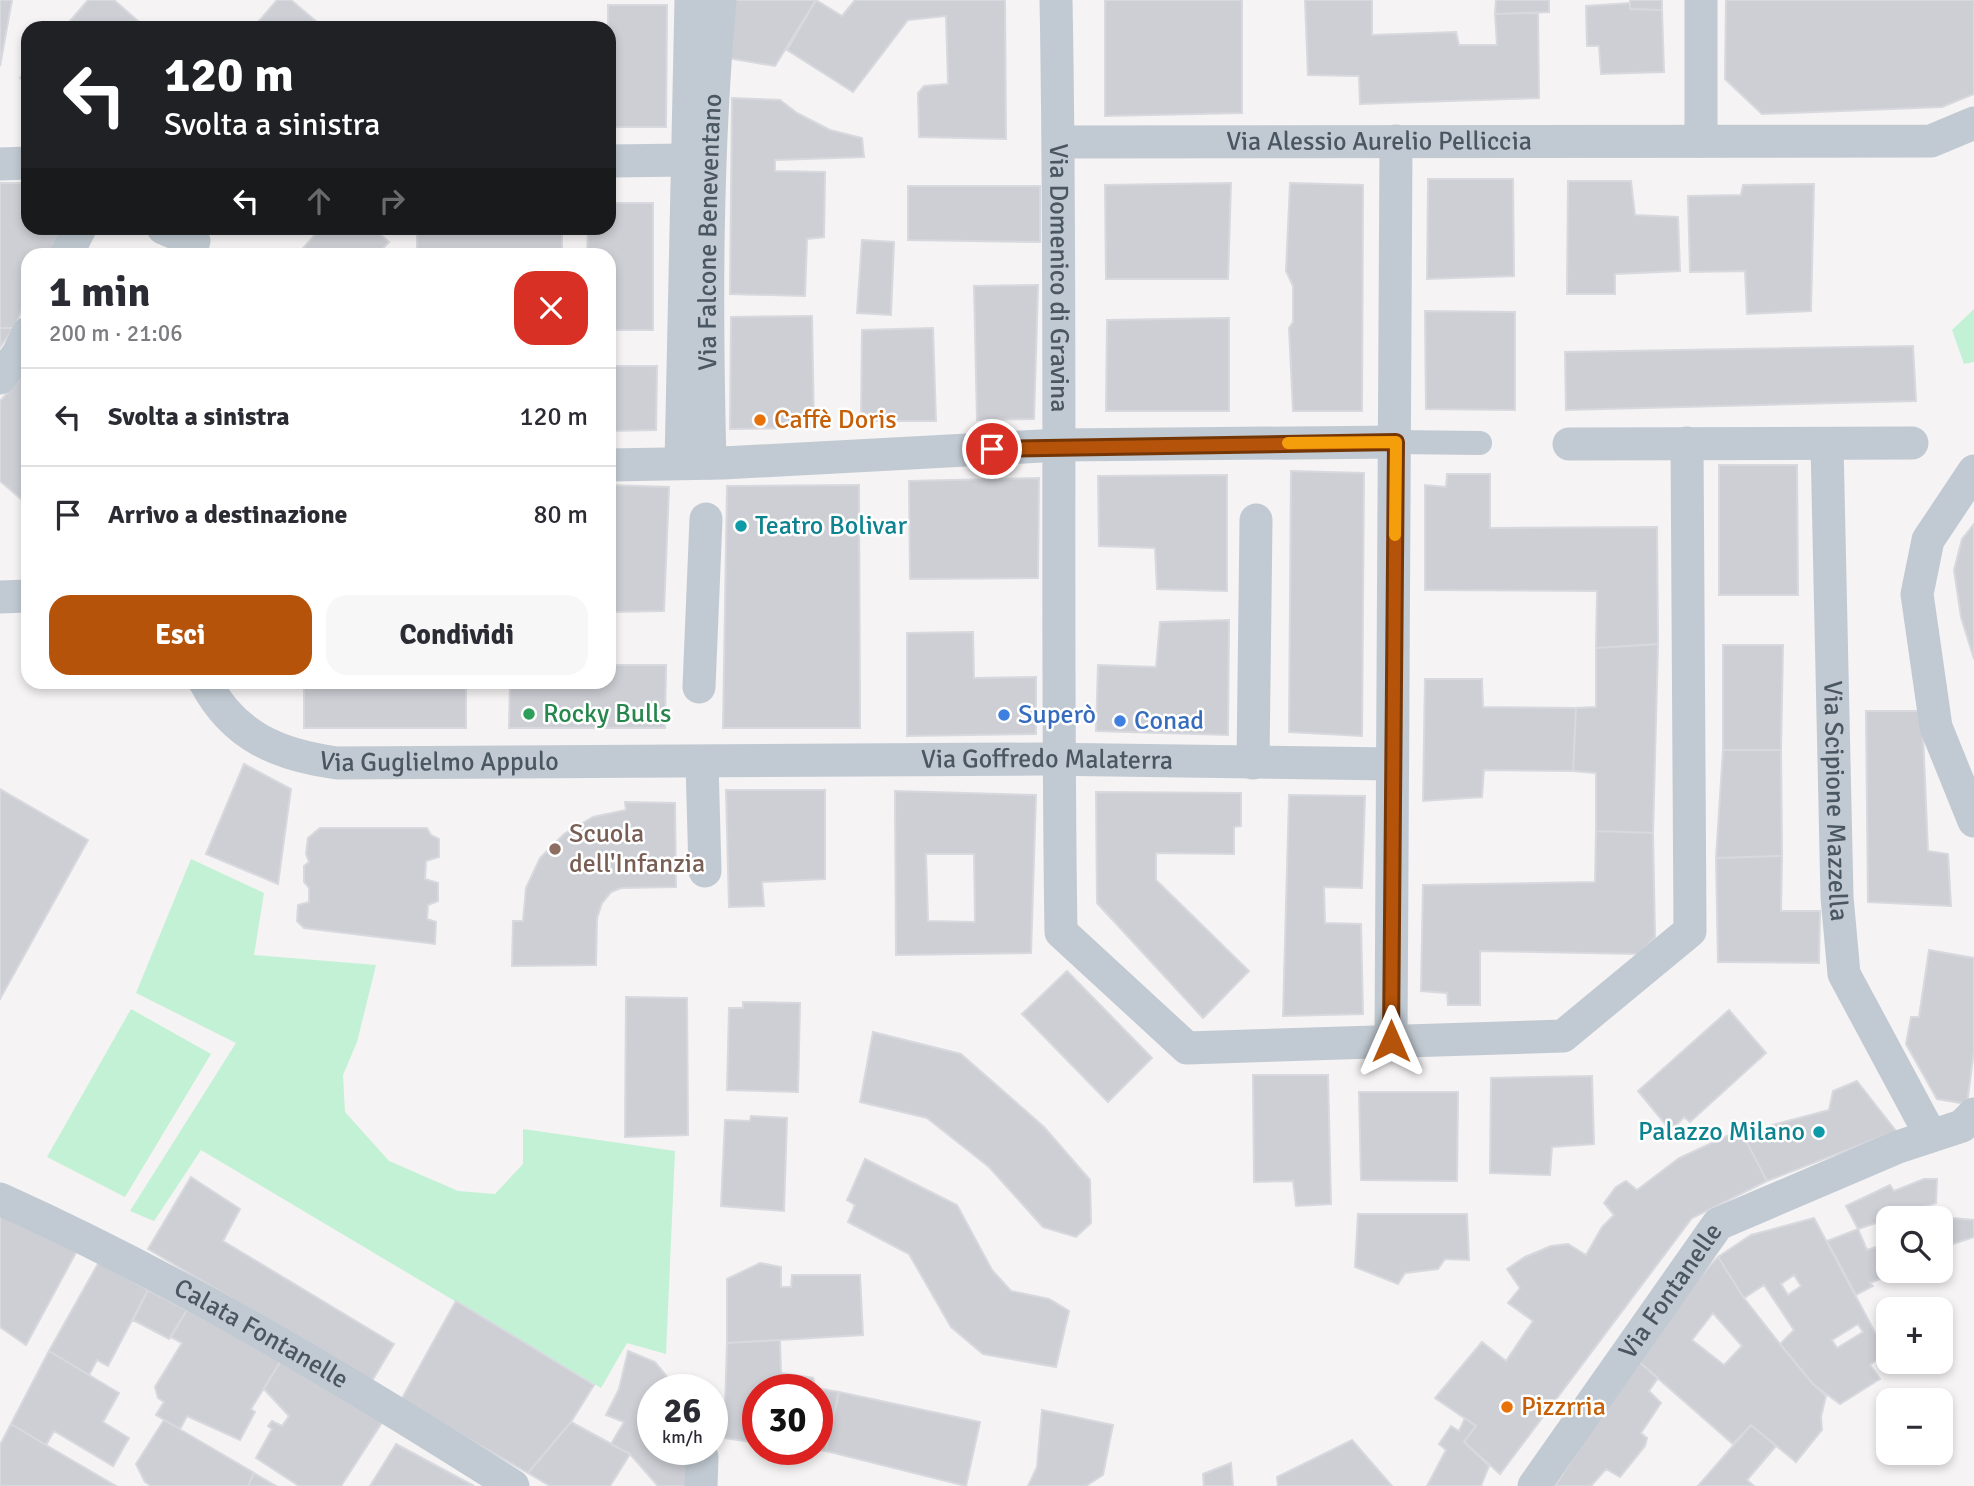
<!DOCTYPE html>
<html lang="it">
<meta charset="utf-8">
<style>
body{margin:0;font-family:Signika,sans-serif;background:#f7f7f7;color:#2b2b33;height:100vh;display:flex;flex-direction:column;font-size:26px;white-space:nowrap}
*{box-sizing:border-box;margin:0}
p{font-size:23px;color:#7c7c81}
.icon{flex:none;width:38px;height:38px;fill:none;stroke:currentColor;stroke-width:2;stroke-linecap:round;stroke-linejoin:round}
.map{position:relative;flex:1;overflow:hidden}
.side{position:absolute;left:21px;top:248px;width:595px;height:441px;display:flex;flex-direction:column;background:#fff;border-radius:21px;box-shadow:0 4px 10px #0003}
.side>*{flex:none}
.banner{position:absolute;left:21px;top:21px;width:595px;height:214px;border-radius:21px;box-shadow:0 4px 10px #0003;background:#202124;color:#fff;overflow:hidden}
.tools{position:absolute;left:1876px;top:1206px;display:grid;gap:14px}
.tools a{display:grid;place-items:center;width:77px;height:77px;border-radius:14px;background:#fff;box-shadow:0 4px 10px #0003;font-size:35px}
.speed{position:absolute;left:637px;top:1374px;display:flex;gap:14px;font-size:35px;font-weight:700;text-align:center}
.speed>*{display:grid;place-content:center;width:91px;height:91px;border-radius:50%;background:#fff;box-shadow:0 4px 10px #0003;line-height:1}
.speed small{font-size:18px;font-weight:400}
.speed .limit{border:10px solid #d22;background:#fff;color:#111}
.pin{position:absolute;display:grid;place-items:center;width:60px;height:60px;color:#fff;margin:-30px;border:4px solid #fff;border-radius:50%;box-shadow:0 2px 7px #0007}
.me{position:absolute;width:77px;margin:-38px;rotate:0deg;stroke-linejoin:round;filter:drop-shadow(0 0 5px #0008)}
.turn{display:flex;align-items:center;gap:24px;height:147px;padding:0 28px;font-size:32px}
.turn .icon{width:91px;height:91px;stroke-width:2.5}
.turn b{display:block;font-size:49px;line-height:60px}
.lanes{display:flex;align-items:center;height:66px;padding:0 28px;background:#0003;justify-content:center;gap:35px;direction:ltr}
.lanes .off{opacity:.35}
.round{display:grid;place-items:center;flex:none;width:74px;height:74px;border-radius:21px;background:#f7f7f7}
.overview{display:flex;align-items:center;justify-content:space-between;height:119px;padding:0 28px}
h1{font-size:42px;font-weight:800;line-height:52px}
.cta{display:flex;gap:14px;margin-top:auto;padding:14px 28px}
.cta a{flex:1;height:80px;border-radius:21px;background:#b45309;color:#fff;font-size:28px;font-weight:800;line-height:80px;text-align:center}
.cta a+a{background:#f7f7f7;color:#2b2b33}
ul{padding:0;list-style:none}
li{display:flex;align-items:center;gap:21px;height:98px;padding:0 28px;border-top:2px solid #e1e1e2}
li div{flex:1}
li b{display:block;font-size:26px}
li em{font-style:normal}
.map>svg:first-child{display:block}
.green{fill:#c3f1d5}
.building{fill:#cdcfd5;stroke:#d7d9de;stroke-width:2;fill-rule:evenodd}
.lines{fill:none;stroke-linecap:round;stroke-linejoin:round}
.pedestrian{stroke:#c1cad2;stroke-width:24}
.minor{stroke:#c1cad2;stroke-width:33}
.route-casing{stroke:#753606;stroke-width:18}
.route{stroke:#b45309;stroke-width:12}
.slow{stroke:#f59e0b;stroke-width:12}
.food-dot{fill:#e8710a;stroke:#fff;stroke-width:2.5}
.culture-dot{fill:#0f9aa8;stroke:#fff;stroke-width:2.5}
.leisure-dot{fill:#2e9e5b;stroke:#fff;stroke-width:2.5}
.shop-dot{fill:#3f7fe0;stroke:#fff;stroke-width:2.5}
.education-dot{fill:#8d6e63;stroke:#fff;stroke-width:2.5}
.labels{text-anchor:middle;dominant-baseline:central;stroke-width:5;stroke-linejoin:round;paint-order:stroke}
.street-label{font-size:26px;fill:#4a5661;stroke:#fff}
.food-label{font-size:26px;fill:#c56008;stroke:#fff;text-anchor:start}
.culture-label{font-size:26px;fill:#0d838f;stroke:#fff;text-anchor:start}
.leisure-label{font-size:26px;fill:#27864d;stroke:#fff;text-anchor:start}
.shop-label{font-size:26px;fill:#366cbe;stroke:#fff;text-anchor:start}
.education-label{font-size:26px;fill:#785e54;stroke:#fff;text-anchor:start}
</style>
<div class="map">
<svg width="1974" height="1486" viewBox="0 0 1974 1486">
<rect width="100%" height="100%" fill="#f5f3f3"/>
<path class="green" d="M1974,309v53l-10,2 -12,-34z
M191,859l73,34 -10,62 122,10 -19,77 -14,33 2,37 44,49 69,30 37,3 28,-30v-35l152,22 -9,203 -39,-11 -26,45 -400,-238 -47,71 -24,-10 106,-168 -100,-50z
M131,1009l80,45 -86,143 -78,-40z"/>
<path class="building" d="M0,0h12l-12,66z
M88,0h26l32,28h-82z
M277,0h14l33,28h-71z
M734,0h82l-41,66 -48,-8z
M816,0l26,16 13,-16h150l1,139 -87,-2 -1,-44 6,-7 24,-2 -2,-68 -38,4 -55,72 -66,-42z
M1105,0h137v113l-137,3z
M1305,0h67v35l84,-3 3,13h38l-2,-31 43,-1 1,85 -179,6 -1,-28 -51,-1z
M1496,0h53v12l-54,2z
M1630,0h32v10l-32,-1z
M1726,0h248v94l-32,13 -180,7 -37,-35z
M1630,3v6l32,1 2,62 -63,2 -2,-28h-12l-1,-40z
M608,5h59l-1,122h-57z
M28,69v16l-8,-7z
M732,98l48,2 17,13 33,17 32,8 2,19 -89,3v11l50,1 -1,65 -17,2 -2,57 -75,-2z
M1428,179h85l1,97 -87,3z
M1568,181h63l4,34 43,2 2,54 -65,3v20h-48z
M0,183h28v45h41l-13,28h-28v39l-14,33h-14z
M1231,183l-3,96h-122l-1,-94z
M1290,183l73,2 -1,226h-69l-4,-83 4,-6v-36l-7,-15z
M1814,184l-3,127 -64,3 -2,-43 -55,1 -2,-76 53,-1 2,-10z
M908,186h132v56l-132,-2z
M609,203h44v127h-44v-74h-22l1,-28h21z
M321,228h52l16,14 -13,14h-80z
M417,228h145v21l-145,2z
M862,240l32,2 -3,73 -34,-2z
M1038,285l-4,134 -57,1 -3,-134z
M1425,311l90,1v98l-89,-1z
M812,316l2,112 -84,1 1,-112z
M1229,318v93h-123l1,-91z
M0,328h14l-14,19z
M933,328l3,93h-75l1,-91z
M1913,346l3,55 -350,9 -1,-58z
M609,366h48l-1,64 -47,1z
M28,370v135l-28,-24v-80z
M1719,465h78l1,130h-79z
M1291,471l73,2 -2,263 -73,-4z
M1447,474h43v54l167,-1 1,117 -62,4 1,-57 -172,-1v-105l21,2z
M1227,475v116l-70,-2 -2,-41 -56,-2 -1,-70z
M1039,478l-1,100 -128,1 -1,-98z
M609,485l60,2 -5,124 -55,1z
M859,485l1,243h-137l4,-242z
M1974,524v135l-13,-42 -7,-47 8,-31z
M1229,620l-1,115 -132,-4 2,-66 58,2 4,-45z
M973,632l1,46 62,-1v57l-129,2v-103z
M1658,644l-5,189 -57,-2v-58l-23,-2 3,-63 20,-1v-59z
M1723,645h60l-2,105h-58z
M609,665h57l-1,63h-156l1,-46h99z
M1425,679h57l1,28 93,1 -3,63 -89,-1 -2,27 -59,4z
M304,682h162v46h-162z
M1866,711h56l6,140 20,3 3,52 -83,-4z
M1723,750h58l1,106 -66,2z
M244,764l47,25 -13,95 -72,-30z
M0,789l88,51 -88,159z
M726,790h99v89l-63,3 2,24 -35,1z
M895,791l141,4 -5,158 -135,2zM926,854h48l1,68 -47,-1z
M1096,792l145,1v33l-7,1v27l-78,-1v27l93,91 -46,47 -106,-115z
M1289,795l76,1 -3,92 -38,-1 1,36 36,1 2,90 -80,2z
M625,802l50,1 1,84 -55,1 -10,4 -9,11 -5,15 -1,47 -84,1 1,-45h10l3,-33 14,-30 24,-24 29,-17 33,-7z
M320,828h107l4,7 8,4v18l-13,4 -1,18 13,4v18l-10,4 -1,14 9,3 -1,22 -131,-16 -7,-7 1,-16 11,-3v-14l-5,-6v-16l5,-4 -3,-8 2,-16z
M1596,831l57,2 2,104 -16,17 -159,-3v54h-32l-1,-12 -26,-2 2,-106 172,-3z
M1782,856l-1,55h39l-1,52 -101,-1 -2,-104z
M1929,950l45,8v92l-7,54 -30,-5 -31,-55 5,-27h8z
M1067,971l85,87 -44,44 -86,-88z
M626,997l61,1 1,137 -63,2z
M743,1002l57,1 -2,89 -71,-2 2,-82h14z
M1729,1010l37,43 -76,69 -6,-5 -13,14 -33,-40z
M873,1032l88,22 83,73 46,53 1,43 -15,14 -33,-10 -54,-60 -62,-49 -67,-16z
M1253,1075h75l3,129 -35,2 -3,-25 -39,1z
M1592,1076l2,68 -42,3 -2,28 -60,-2 1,-95z
M1857,1081l39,50 -129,50 -25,-48 87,-23 4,-19z
M1359,1092h99l-1,89 -96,-1z
M751,1116l36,2 -3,93 -63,-5 4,-86 25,1z
M1742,1133l25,48 -75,37 -192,256 -36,-32 12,-16 -41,-28 47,-56 24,19 27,-40 -25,-18 12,-15 -13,-19 18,-12 26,-11 17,-2 18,11 16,-28 12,-12 -10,-12 12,-16 10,-6 11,9 42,-32 48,-22z
M865,1159l92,46 35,65 19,21 38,8 20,12 -13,56 -73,-13 -32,-27 -42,-73 -61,-32 7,-17 -8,-5z
M191,1177l49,32 -17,32 171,103 -22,37 -224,-132z
M1924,1179h13l-1,24 -78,26 -12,-23 44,-21 4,6z
M0,1211l79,36 -53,98 -26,-18z
M1358,1214h109l2,46 -24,-1 -7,10 -33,4 -7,11 -43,-17z
M1941,1217l33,3v17l-33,11z
M1814,1218l72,135 -16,12 10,14 -40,25 -27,-20 -33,-40 14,-14 -30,-45 -20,13 -26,-41 33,-22zM1794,1275l7,11 -13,9 -7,-11zM1858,1324l5,8 -26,16 -5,-8z
M1858,1229l9,21 21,-7v27h13l-31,13 3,3 -17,9 -29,-54z
M1718,1257l26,41 36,46 33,40 13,12 -5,21 1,13 -26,32 -45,-37 -18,19 -96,-84 25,-41zM1713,1313l29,33 -18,19 -32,-25z
M99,1262l49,28 -40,76 -11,-6 -8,15 -40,-24z
M760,1263l21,4v20h10l1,-12h68l3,60 -136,8v-64z
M148,1290l39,20 -18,29 -36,-19z
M456,1301l138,84 -23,37 -43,51 -127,-73z
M187,1310l95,49 -31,50 4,3 -15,28 -53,-24 -7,13 -24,-14 8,-13 -6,-4 -3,-11 27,-44 -11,-6z
M780,1340l1,33 32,5 3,10 23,4 -13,59 -18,-2h9v-59h-59v53l-34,-5 3,-95z
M49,1351l70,42 -16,29 26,16 -16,28 -59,-35 -8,14 -35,-21z
M628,1351l27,11 23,28h-25l-3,43 3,16h9l10,13 15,3 2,21h-31l-28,-32 -19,-10 13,-22 -18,-7 13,-26z
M282,1359l101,62 -42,65h-42l-43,-28 16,-29 -4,-3 4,-5 10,5 7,-10 -25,-27z
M1637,1360l21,18 -9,13 12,12 -20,30 6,5 -2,8 -25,31 -14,-8 -15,17h-36z
M839,1392l141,30 -14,64 -140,-35z
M1042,1410l71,15 -10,50 -17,11h-58l9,-19z
M1465,1418l11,8 -12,16 25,24 -8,20h-54l19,-36 -7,-6 12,-18 8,5z
M164,1420l90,53 -6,13h-97l-6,-4 -9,-18z
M571,1422l59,32 -20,32h-60l-22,-13z
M11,1424l35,21 70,41h-116v-41z
M1751,1425l25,21 -29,34 7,6h-56z
M1352,1440l40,46h-114l-1,-9z
M396,1444l78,42h-104z
M1231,1463l2,23h-29l-1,-12z
M254,1473l22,13h-28z"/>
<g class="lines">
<path class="pedestrian" d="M1396,442l84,1"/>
<g class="minor">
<path id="s1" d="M1056,0c6,311 0,621 5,932l126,116 376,-12 127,-105 -3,-488"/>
<path d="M1701,0v141"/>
<path id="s2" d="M1059,142l872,-1 43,-18"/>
<path d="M609,161l78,-1"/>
<path d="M0,164l28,-1"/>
<path d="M163,228l31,13"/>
<path d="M66,256l14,-28"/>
<path d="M0,378l18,-24 10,-21"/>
<path d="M1569,444l343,-1"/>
<path id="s3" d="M1827,444l10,453 7,77 87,162"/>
<path d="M681,463l10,-463"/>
<path id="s4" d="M710,463c-4,-154 -4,-309 10,-463"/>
<path d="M609,465l114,-2 338,-18 335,-3"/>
<path d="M1974,471l-46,69 -11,54 19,133 38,94"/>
<path d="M0,597l28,-1"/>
<path id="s5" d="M205,682c29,55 74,73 132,81l703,-4 352,5"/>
<path d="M699,687l7,-168"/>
<path d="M702,763l3,108"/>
<path d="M1253,763l3,-243"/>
<path d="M1391,1041l5,-900"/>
<path id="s6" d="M0,1199c178,80 348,182 513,287"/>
<path d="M701,1486l1,-29"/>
<path id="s7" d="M1534,1486l184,-262 180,-77 64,-21 12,-12"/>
</g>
</g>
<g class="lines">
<defs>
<path id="route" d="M992,449l404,-7 -5,599"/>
</defs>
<use href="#route" class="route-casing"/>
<use href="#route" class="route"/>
<path class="slow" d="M1288,443l108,-1 -1,93"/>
</g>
<g class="food-dot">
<circle cx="760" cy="420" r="7"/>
<circle cx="1507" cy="1407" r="7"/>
</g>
<g class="culture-dot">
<circle cx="741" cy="526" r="7"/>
<circle cx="1819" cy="1132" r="7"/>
</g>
<circle class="leisure-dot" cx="529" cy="714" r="7"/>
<g class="shop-dot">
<circle cx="1004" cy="715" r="7"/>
<circle cx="1120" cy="721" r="7"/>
</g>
<circle class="education-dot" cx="555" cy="849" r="7"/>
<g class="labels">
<g class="street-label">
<text stroke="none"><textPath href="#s2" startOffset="320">Via Alessio Aurelio Pelliccia</textPath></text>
<text stroke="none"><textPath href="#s4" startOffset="231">Via Falcone Beneventano</textPath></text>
<text stroke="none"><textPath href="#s1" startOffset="278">Via Domenico di Gravina</textPath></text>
<text stroke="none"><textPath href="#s5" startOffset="264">Via Guglielmo Appulo</textPath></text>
<text stroke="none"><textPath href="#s5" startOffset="872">Via Goffredo Malaterra</textPath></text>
<text stroke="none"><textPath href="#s3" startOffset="357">Via Scipione Mazzella</textPath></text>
<text stroke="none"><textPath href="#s7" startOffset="238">Via Fontanelle</textPath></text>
<text stroke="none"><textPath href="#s6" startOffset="294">Calata Fontanelle</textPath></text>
</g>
<g class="food-label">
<text x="774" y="420">Caffè Doris</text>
<text x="1521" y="1407">Pizzrria</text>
</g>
<g class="culture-label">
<text x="755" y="526">Teatro Bolivar</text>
<text x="1805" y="1132" text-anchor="end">Palazzo Milano</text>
</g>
<g class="leisure-label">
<text x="543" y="714">Rocky Bulls</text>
</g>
<g class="shop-label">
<text x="1018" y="715">Superò</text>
<text x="1134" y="721">Conad</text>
</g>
<g class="education-label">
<text x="569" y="834">Scuola<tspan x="569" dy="30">dell'Infanzia</tspan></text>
</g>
</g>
</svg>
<div class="tools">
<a><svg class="icon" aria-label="search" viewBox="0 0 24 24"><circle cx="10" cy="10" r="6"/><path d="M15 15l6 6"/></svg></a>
<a>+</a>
<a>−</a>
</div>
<div class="speed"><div>26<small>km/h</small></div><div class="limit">30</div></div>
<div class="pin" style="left:992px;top:449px;background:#d93025"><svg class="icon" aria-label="arrive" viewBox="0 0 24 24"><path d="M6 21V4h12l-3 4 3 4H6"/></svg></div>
<svg class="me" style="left:1391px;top:1041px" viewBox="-20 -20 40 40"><path d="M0-17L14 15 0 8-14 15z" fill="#b45309" stroke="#fff" stroke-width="4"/></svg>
<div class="banner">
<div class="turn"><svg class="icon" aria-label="left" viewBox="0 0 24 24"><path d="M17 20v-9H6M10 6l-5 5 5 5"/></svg><div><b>120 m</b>Svolta a sinistra</div></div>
<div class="lanes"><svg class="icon" aria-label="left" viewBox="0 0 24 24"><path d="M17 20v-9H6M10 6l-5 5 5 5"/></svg><svg class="icon off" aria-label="ahead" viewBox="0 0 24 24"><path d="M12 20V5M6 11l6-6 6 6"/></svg><svg class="icon off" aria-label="right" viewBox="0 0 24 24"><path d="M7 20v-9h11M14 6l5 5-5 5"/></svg></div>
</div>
<section class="side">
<div class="overview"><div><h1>1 min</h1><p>200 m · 21:06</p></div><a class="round" style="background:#d93025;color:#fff"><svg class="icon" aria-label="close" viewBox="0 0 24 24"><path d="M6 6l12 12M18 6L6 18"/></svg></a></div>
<ul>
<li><svg class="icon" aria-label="left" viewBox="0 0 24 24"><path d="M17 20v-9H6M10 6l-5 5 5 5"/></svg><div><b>Svolta a sinistra</b></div><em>120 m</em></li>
<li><svg class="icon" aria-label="arrive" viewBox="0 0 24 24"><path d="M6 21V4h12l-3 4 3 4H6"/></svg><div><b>Arrivo a destinazione</b></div><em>80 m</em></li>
</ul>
<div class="cta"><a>Esci</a><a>Condividi</a></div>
</section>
</div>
